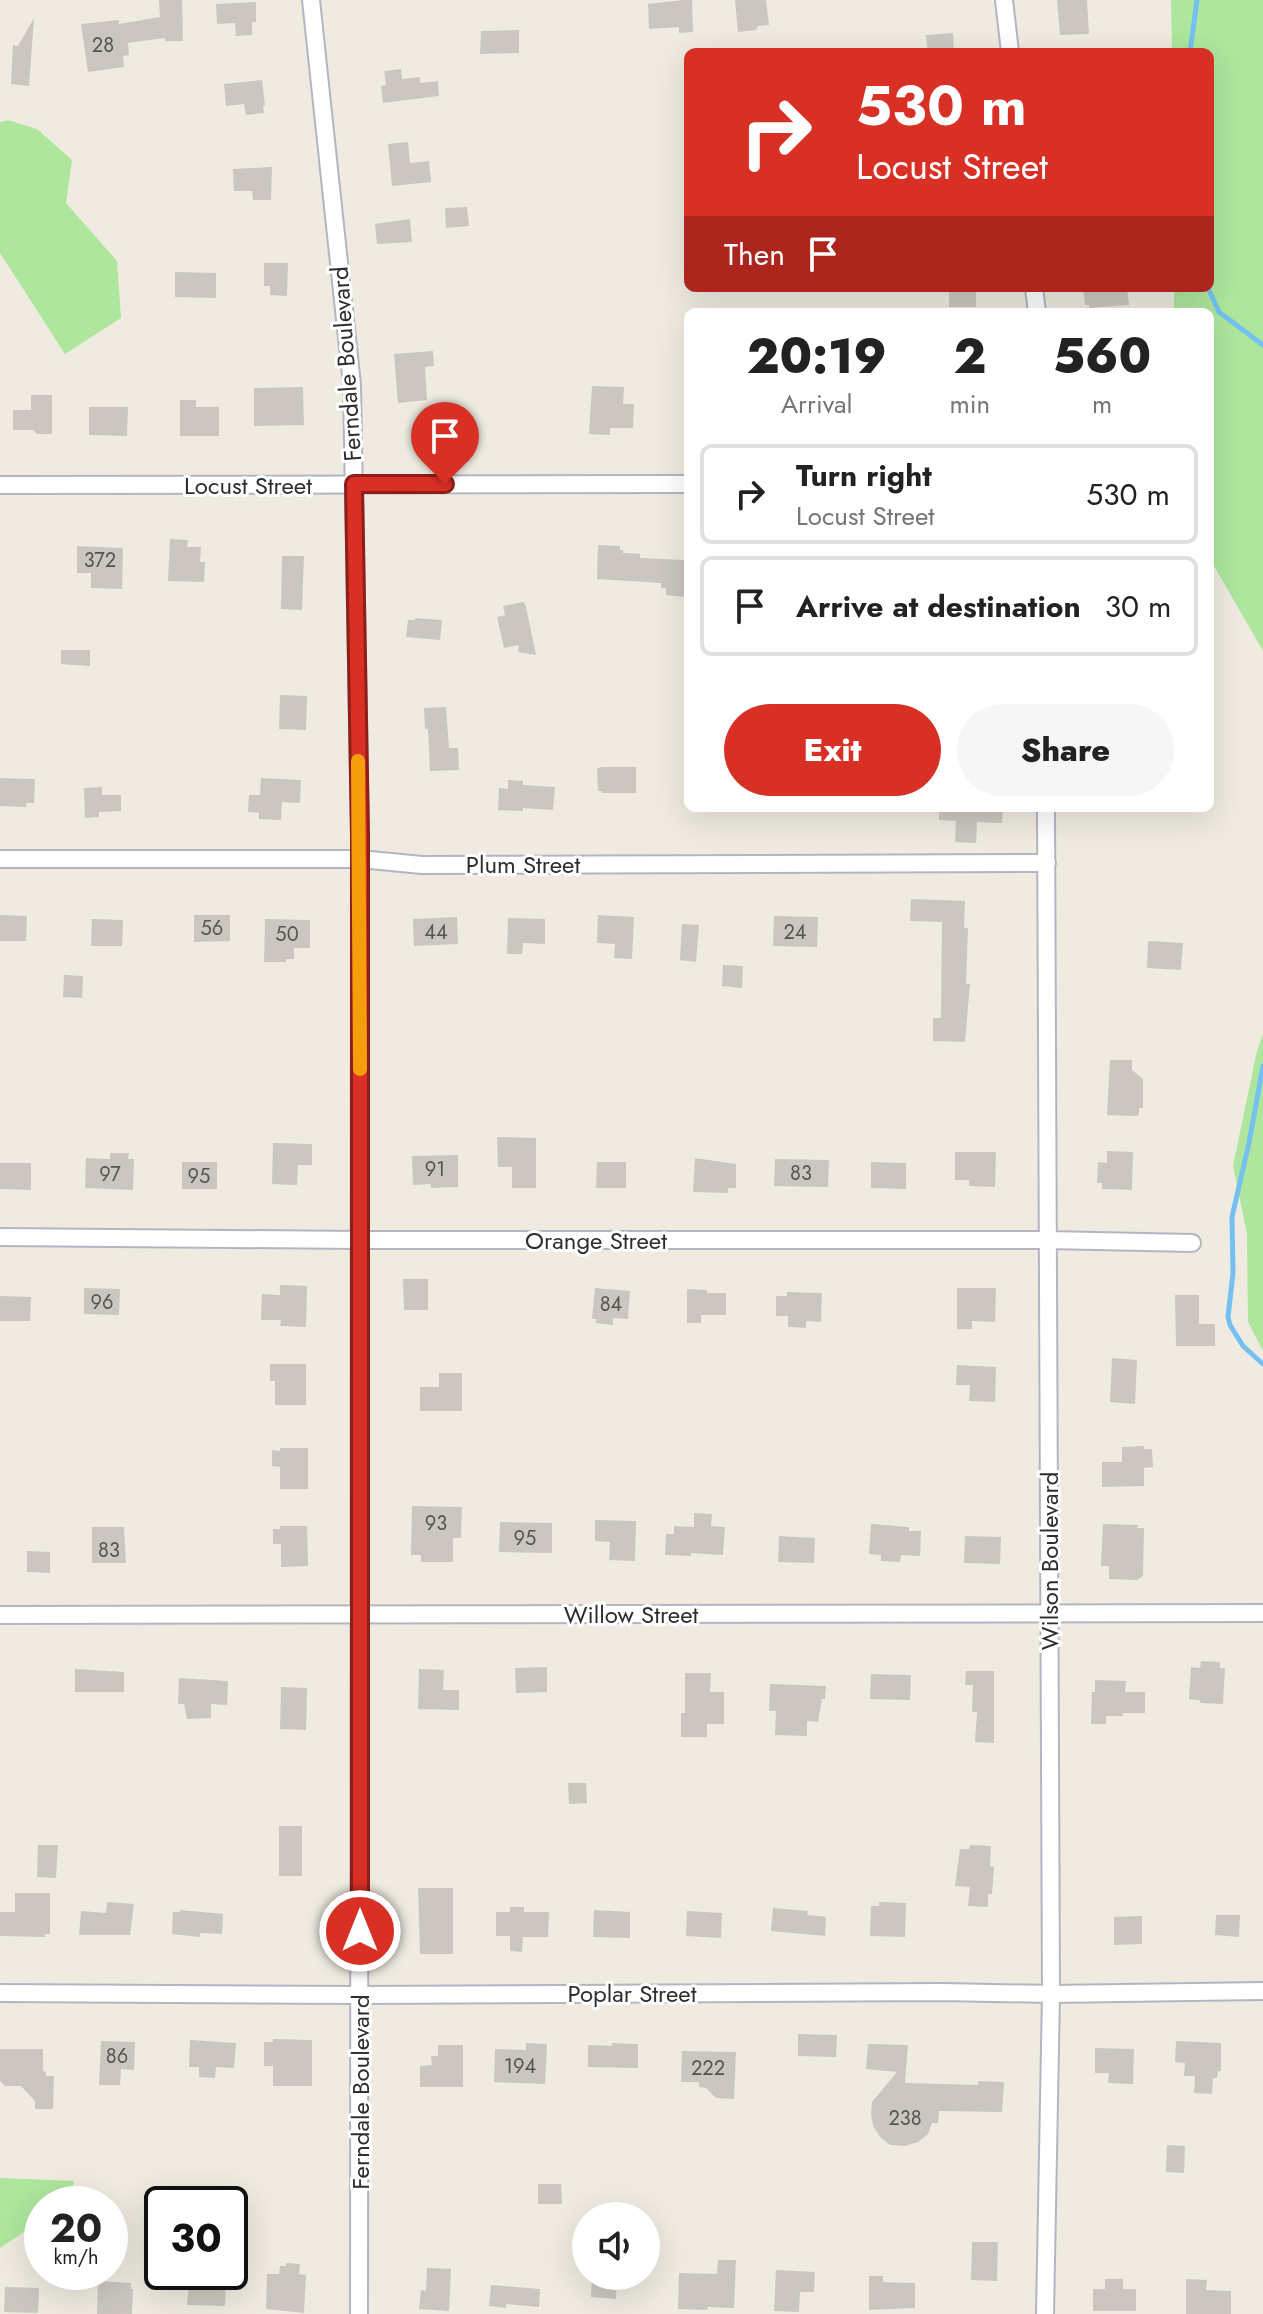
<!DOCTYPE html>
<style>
body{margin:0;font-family:Jost,sans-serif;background:#f6f6f6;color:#222;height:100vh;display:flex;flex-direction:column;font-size:30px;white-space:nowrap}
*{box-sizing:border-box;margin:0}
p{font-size:26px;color:#767676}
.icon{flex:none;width:44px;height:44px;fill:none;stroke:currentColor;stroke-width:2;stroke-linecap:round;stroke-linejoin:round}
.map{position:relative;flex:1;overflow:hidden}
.side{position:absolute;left:684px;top:308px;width:530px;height:504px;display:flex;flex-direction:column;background:#fff;border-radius:12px;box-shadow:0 8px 32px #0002}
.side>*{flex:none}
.guide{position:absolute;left:684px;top:48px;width:530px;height:244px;border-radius:12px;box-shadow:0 8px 32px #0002;background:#d93025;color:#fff;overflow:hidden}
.tools{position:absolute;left:572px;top:2202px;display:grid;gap:16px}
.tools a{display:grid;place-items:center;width:88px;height:88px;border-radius:50%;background:#fff;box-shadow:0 8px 32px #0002;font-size:40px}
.speed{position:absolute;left:24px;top:2186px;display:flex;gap:16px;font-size:40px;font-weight:700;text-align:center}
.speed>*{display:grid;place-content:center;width:104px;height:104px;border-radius:50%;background:#fff;box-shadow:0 8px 32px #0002;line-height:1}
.speed small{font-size:20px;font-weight:400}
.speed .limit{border:4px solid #111;border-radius:12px;background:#fff;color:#111}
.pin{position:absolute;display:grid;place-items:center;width:68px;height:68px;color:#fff;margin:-82px -34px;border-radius:50% 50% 50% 0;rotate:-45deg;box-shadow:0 0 8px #0007}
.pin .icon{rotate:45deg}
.me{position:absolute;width:88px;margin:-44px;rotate:0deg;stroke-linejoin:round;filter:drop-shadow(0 0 6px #0008)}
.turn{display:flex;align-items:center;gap:28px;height:168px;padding:0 40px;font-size:36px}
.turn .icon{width:104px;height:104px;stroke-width:2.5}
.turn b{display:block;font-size:56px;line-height:68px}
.then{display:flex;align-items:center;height:76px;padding:0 40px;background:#0003;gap:16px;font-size:30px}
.eta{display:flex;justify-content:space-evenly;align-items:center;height:136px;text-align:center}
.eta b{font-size:48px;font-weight:800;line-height:56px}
.cta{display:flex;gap:16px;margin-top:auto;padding:16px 40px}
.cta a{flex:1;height:92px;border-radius:48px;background:#d93025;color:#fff;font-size:32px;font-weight:800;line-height:92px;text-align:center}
.cta a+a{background:#f6f6f6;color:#222}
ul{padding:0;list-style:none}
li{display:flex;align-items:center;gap:24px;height:100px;margin:0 16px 12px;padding:0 24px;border:4px solid #e0e0e0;border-radius:12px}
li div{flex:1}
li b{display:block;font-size:30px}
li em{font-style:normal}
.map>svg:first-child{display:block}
.green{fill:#aee69d}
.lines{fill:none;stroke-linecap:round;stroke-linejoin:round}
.stream{stroke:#74c1f1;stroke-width:5}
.building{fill:#cbc7c0}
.street-casing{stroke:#b4b5c1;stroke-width:20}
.street{stroke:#fff;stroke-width:16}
.route-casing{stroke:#8d1f18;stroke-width:20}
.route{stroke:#d93025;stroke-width:14}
.slow{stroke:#f59e0b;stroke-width:14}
.labels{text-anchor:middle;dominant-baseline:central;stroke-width:6;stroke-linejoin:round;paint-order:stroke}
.number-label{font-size:20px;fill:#555452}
.street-label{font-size:24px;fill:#2e2e2e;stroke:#fff}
</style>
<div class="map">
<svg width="1263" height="2314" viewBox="0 0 1263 2314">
<rect width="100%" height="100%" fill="#efebe1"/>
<path class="green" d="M1171,0h92v651l-53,-92v-247h-36v-24h36v-236h-38z
M8,120l29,9 35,31 -6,43 51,58 4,57 -56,36 -65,-101v-131z
M1263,1034v317l-15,-29 -1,-88 -14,-68 24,-115z
M0,2178l74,3 -4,20 -5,3h-23v16l-42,28z"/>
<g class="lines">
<path class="stream" d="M1190,52l7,-52
M1208,288l11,24 44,33
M1263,1066l-14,77 -17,74 1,56 -5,44 2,8 13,21 20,18"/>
</g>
<path class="building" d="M159,0h23l1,41h-18v-3l-37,5 1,12 -6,1 1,11 -36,5 -7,-48 38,-4v4l41,-7z
M683,0h9l1,32 -14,1v-6l-30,2 -1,-25z
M735,0h31l3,25 -11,1 -2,4 -18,2z
M1057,0h30l2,34 -29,1z
M256,2v20h-4v13l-16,1 -1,-13 -18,1 -1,-20z
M34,18l-5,68 -18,-2 2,-39 5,1z
M519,30v23l-39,1 1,-23z
M953,33l1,19h-26l-2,-17z
M401,69l1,10 18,-2v6l18,-2 1,15 -56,7 -2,-17 5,-1 -2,-14z
M262,80l3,26h-2l1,7 -18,2 -2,-11 -18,2 -2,-22z
M408,142l2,21 19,-2 2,21 -39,4 -4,-42z
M272,167l-1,33h-18l-1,-9h-18l-1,-22z
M467,207l2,19 -23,2 -1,-20z
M410,219l2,23 -35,2 -2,-20z
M264,263h24l-1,33 -17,-1v-9h-6z
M175,272l41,1v25l-41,-1z
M949,288h27v19h-27z
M1083,288h44l2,17 -40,3v-3h-4z
M433,351l1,15 -9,1 2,33 -29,3 -4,-49z
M592,386l32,1 -1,17h11l-1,24h-23v7l-21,-1z
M303,387l1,38 -50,1v-38z
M31,395h21v39h-15l-4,-4h-20v-20h18z
M180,400h16v7h23v29h-39z
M89,407h39l-1,29 -38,-1z
M170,539l18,1 -1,7h14l-1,15h5l-1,20 -36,-1z
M598,545l22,1v4h3v3l17,1v4l45,2 1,3 -2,34 -18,-2v-7h-5v-5l-64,-4z
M77,546l46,2 -1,41 -31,-1v-15h-14z
M282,556h22l-2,54 -21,-1z
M524,602l2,5 10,48 -18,-3 1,-7 -15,3 -7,-31 8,-2 -2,-9z
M415,618l27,2 -2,20 -34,-3 2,-17h7z
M61,650h29v16l-29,-2z
M280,695l27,1 -1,34 -27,-1z
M446,707l3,41h9l1,22 -29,1 -2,-42h-3l-1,-21z
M601,767h35v26h-34v-2h-4l-1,-22z
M0,778l35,1 -1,24h-8v4l-26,-1z
M261,778l40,2 -1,23 -18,-1 -1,18 -22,-1v-6l-11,-1 1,-17h11z
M508,780l15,1v4l32,2 -2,23 -30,-2v3l-25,-1 1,-22 9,1z
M102,787v8h19v16l-22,1v5l-14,1 -1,-30z
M939,808h64l-1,15 -25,-1 -1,21 -21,-1 1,-21 -17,-1z
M911,899l54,2 -1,27h4l-2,56h4l-5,58 -32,-1v-23h8l1,-96 -32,-1z
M0,915l27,1 -1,25h-26z
M194,915h36v26l-36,1z
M598,915l36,2 -2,42 -18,-1 1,-14 -18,-1z
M774,916l44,1 -1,30 -44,-1z
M457,917l1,27 -44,2 -1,-27z
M508,918l37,1v25l-22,-1 -1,11h-15z
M92,919l31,1 -1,26h-31z
M265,919l45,1v28h-16v11h-8v3h-22z
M682,924l17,1 -3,37 -16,-2z
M1148,941l35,2 -2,27 -34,-2z
M723,965l20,1 -1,22 -20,-2z
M64,975l19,1 -1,22 -19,-1z
M1110,1060h22v10l11,9v29h-4v7l-3,1 -29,-1z
M497,1137l39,1v50h-24v-21h-14z
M273,1143l39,1v21h-14l-1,20 -25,-1z
M1107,1151l26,1 -1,38 -30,-1v-6h-5l1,-21 9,1z
M955,1152h41l-1,35 -26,-1v-6h-14z
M110,1153h19l-1,6h6l-1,31 -48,-2 1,-30 24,1z
M458,1155v32l-27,1v-4l-18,1 -1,-29z
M695,1158l41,6v24h-8v5l-35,-1z
M775,1159l54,1 -1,27 -54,-1z
M182,1162h35v27h-35z
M597,1162h29v26h-30z
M871,1162l35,1v26l-35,-1z
M0,1163h31v27l-31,-1z
M403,1279h25v31h-24z
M280,1285l27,1 -1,41 -26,-1 1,-6h-20l1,-26 18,1z
M84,1288l36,1 -1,26 -35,-1z
M595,1288l35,3 -2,28 -15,-1v7l-17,-2v-4h-4z
M957,1288h39l-1,34 -23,-1v8h-15z
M687,1289l20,1v3h19v22h-25v8h-14z
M787,1292l35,1 -1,29 -15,-1v7l-18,-1v-11h-12v-20h11z
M1175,1295h24v29h16v22h-39z
M0,1296l31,1 -1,24h-30z
M1112,1358l25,2 -2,44 -25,-2z
M270,1364h36v41h-31v-24h-5z
M957,1365l39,2 -1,35 -26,-1 1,-16h-14z
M439,1373h23v38h-42v-24h19z
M1144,1446v3h8l1,18 -9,1v18l-42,1v-25h20v-15z
M280,1448h28v41h-28v-22l-8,-1v-16l8,1z
M412,1506l50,1 -1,31h-8v24h-32v-7h-10z
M694,1513l18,1 -1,12 14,1 -2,28 -32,-2v3l-26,-1 1,-21h8v-8l20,1z
M595,1520l41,1 -1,40 -26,-1 1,-18 -15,-1z
M500,1522l52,1v30l-53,-1z
M871,1524l38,3v4h12l-1,25 -19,-1 -1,7 -19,-1v-6l-12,-1z
M1103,1524l35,1 -1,3h7l-1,48 -6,4 -28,-1v-13h-8z
M280,1526h27l1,40 -27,1v-23h-8v-15h7z
M92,1527h32l2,36h-34z
M779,1536l36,2 -1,25 -36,-1z
M965,1536l36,1 -1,27 -36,-1z
M27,1551l23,1v21l-23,-1z
M1201,1661l19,1v6h5l-2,36 -22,-1 -2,-3 -10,-1 2,-32 9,1z
M547,1667v25l-31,1 -1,-25z
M75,1669l49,3v20h-49z
M419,1669l25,1 -1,20h16v20l-41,-1z
M966,1671h28v72l-19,-1 2,-30h-5l1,-27h-8z
M685,1673h26l-1,19h14v32h-17v13h-26v-24h4z
M871,1674l40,1 -1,25 -40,-1z
M179,1678l49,3 -1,24 -16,-1v14l-24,1 -3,-15h-6z
M1095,1680l31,1 -1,11h20v21h-23l1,3h-17v8h-15l1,-32h3z
M770,1684l56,2 -1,13h-3l-4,23 -11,-1v15l-32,-1 1,-24h-7z
M281,1687l26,1 -1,42 -26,-1z
M568,1783h18l1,20 -18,1z
M279,1826h23v50h-23z
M38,1845h20l-2,33 -19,-1z
M970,1845l21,1 -1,20 4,1 -2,27h-4v13l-20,-1 2,-19 -15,-1 5,-37h9z
M418,1888h35v66h-33z
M15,1893h35v41h-5v3l-45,-1v-24h15z
M107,1902l27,2 -4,31h-51l2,-24 25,2z
M879,1902l27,1 -1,34 -35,-1 1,-30h8z
M510,1907h14v5h25l-1,25h-25l-1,15 -12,-1v-15h-14v-24h14z
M773,1908l35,3 -1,4 19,2 -1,19 -54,-5z
M180,1910l43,4 -1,20 -22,-1v4l-28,-3 1,-22h7z
M594,1910l36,2v26l-37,-1z
M687,1911l35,2 -1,25 -35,-2z
M1216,1915h24l-1,22 -24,-2z
M1142,1916v28l-28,1v-28z
M798,2034l39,1 -1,22 -38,-1z
M273,2039l39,1v46h-39v-20h-9v-24h9z
M190,2040l46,3 -2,25 -18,-1 -1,11 -16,-1v-10h-10z
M101,2041l34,1 -1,28 -13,-1 -1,16h-21z
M1176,2041l45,2v28h-3l-1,7h-4l-1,16 -18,-1 1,-17h-11l1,-13 -10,-1z
M526,2043l21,1 -2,40 -51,-2 1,-33 31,1z
M612,2043l26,1v24l-50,-1v-22l24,1z
M868,2044l40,1 -3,38 73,2v-4l26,1 -2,30 -63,-1 -1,12h-6l-4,11 -10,8 -13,4 -15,-1 -9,-7 -8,-12 -2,-12 1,-12 25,-30 -31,-3z
M438,2045h25v42h-43v-21l12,-1 -1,-9h7z
M1095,2048l39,1 -1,35 -25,-1 1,-10h-14z
M0,2049h43v22l3,1v4h8l-1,33h-18v-8l-14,-15h-16l-5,-5z
M682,2051l54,1 -2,47 -18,-1 -10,-10 -7,-1v-5h-18z
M1167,2145l18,1 -1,27 -18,-1z
M538,2184h23l1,20h-24z
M972,2242h26l-1,39 -26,-1z
M718,2260h18l-2,48 -26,-1 -1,3 -29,-1 1,-36 38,1z
M286,2263l14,1 -1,10 7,1 -2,38 -38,-4 1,-35h12l1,-8h6z
M427,2268l24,1 -2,42 -30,-2 2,-19 5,1z
M776,2270l39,2 -1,20h-14l-1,20 -25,-1z
M190,2274h17v6l19,1 -1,25 -38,-1z
M592,2276h25l-1,23 -25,-2z
M869,2276h14v6l32,1v25l-46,2z
M1105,2279h18v10h13v22h-43v-22h12z
M1186,2279l21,1 -1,10 25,1v23h-45z
M98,2281l33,2v6h2l-1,25h-35z
M491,2285l49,4 -1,18 -33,-3v4l-17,-2z
M5,2287l34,1 -1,25 -34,-1z"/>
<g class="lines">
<defs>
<path id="street" d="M311,0l41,385 8,450 -1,1479
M1004,0l6,52
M1034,288l3,24
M0,485l688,-1
M0,859h360l62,6 625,-2
M0,1237l360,3h688l144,3
M0,1615l1263,-2
M0,1993l360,2 582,-3 109,2 212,-3
M1045,2314l6,-320 -5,-1186"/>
</defs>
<use href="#street" class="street-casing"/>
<use href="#street" class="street"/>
</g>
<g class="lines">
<defs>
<path id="route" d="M360,1931v-1096l-6,-351h91"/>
</defs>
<use href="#route" class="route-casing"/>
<use href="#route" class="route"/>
<path class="slow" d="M358,761l2,308"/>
</g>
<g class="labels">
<g class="number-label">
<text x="103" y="45">28</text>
<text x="100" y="560">372</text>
<text x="212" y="928">56</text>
<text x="436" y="932">44</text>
<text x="795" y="932">24</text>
<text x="287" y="934">50</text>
<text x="435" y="1169">91</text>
<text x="801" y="1173">83</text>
<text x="110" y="1174">97</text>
<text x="199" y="1176">95</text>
<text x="102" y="1302">96</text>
<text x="611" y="1304">84</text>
<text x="436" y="1523">93</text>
<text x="525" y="1538">95</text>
<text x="109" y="1550">83</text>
<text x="117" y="2056">86</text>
<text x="520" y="2066">194</text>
<text x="708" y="2068">222</text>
<text x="905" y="2118">238</text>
</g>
<g class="street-label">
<text transform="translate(346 364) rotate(-94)">Ferndale Boulevard</text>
<text x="248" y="485">Locust Street</text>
<text x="523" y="864">Plum Street</text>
<text x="596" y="1240">Orange Street</text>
<text transform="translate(1049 1561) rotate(-90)">Wilson Boulevard</text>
<text x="631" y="1614">Willow Street</text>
<text x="632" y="1993">Poplar Street</text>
<text transform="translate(360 2092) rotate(-90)">Ferndale Boulevard</text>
</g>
</g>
</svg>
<div class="tools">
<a><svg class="icon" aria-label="sound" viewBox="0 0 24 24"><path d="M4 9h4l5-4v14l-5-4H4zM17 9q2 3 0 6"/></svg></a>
</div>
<div class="speed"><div>20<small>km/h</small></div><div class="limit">30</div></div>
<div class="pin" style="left:445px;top:484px;background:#d93025"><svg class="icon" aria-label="arrive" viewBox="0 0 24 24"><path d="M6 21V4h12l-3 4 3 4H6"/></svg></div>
<svg class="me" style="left:360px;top:1931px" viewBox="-20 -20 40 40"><circle r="17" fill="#d93025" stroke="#fff" stroke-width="3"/><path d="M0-11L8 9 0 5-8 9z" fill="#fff"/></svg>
<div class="guide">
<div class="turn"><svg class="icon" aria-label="right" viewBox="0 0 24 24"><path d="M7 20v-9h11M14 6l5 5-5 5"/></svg><div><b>530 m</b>Locust Street</div></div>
<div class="then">Then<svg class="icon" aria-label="arrive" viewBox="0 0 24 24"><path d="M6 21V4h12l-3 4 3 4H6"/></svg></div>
</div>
<section class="side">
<div class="eta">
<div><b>20:19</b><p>Arrival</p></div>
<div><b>2</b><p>min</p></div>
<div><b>560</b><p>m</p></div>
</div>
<ul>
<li><svg class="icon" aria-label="right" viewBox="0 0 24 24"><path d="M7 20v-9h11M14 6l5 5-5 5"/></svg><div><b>Turn right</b><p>Locust Street</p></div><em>530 m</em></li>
<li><svg class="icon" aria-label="arrive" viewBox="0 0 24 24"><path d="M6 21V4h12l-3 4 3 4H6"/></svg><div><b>Arrive at destination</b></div><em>30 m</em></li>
</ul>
<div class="cta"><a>Exit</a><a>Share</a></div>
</section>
</div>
